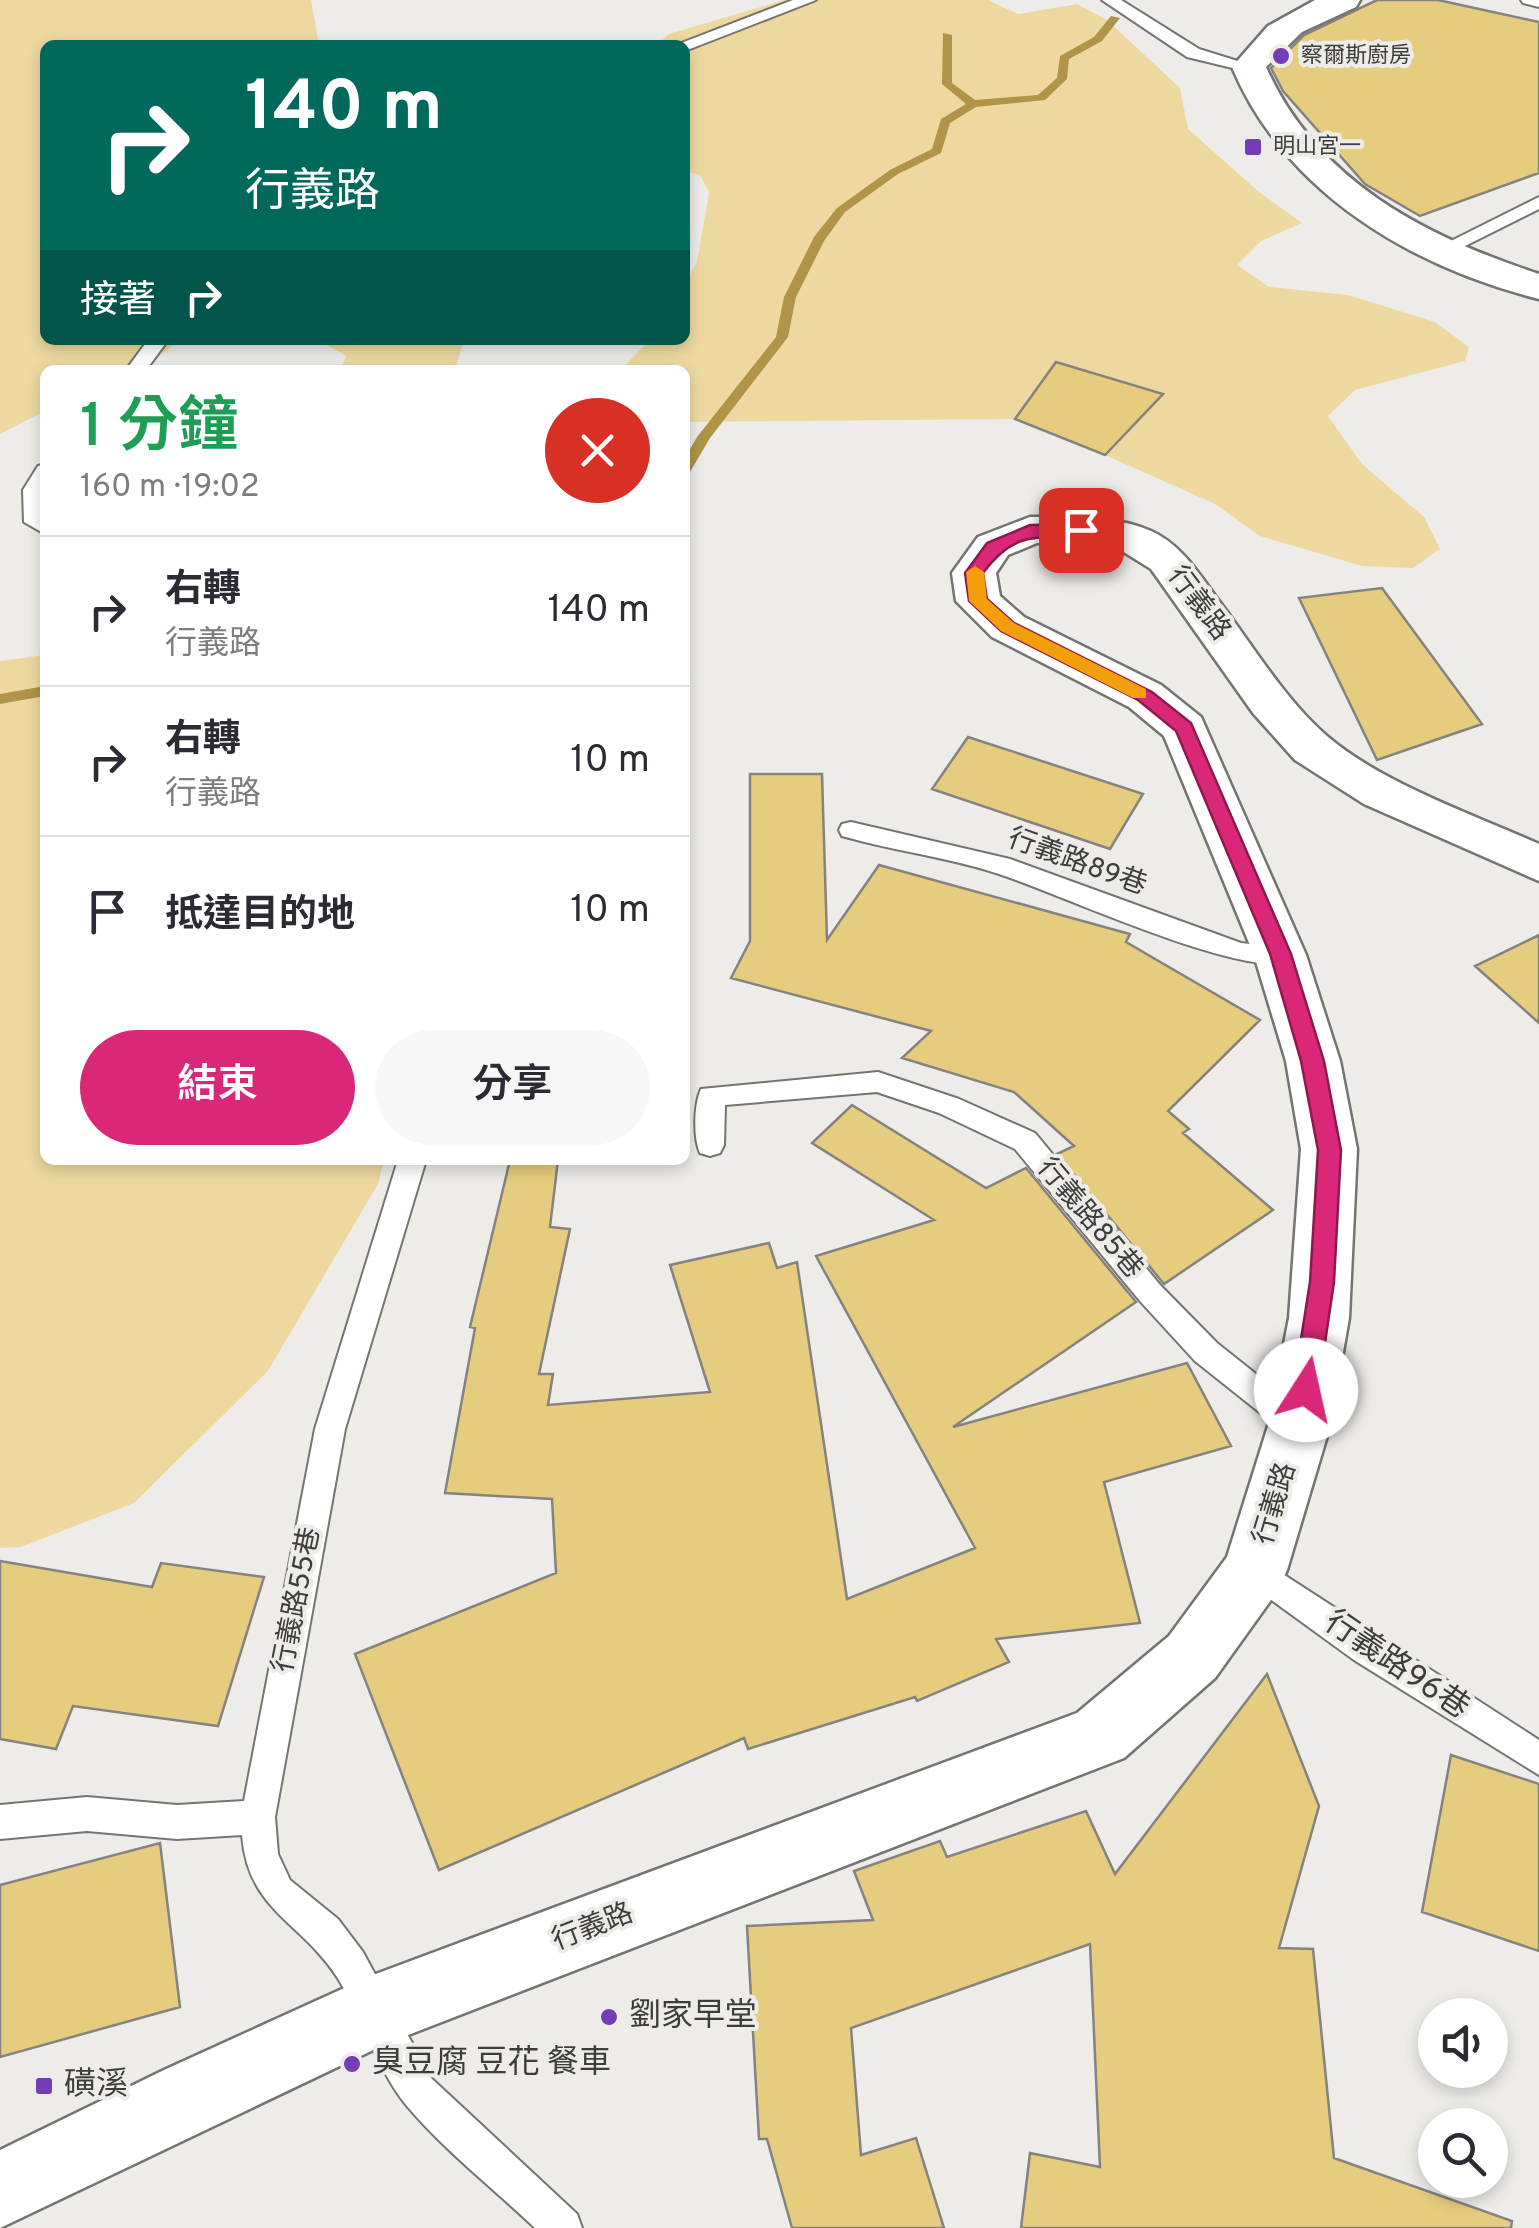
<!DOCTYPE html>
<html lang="zh-TW">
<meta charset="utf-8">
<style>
body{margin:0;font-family:Overpass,"Noto Sans TC",sans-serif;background:#f7f7f7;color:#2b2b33;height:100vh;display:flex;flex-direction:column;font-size:38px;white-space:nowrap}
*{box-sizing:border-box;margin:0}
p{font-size:32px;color:#7c7c81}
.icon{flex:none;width:55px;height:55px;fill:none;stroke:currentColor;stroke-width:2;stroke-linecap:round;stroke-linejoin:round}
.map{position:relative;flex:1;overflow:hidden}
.panel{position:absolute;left:40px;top:365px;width:650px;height:800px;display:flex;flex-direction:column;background:#fff;border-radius:15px;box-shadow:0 5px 15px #0003}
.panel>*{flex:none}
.top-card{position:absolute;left:40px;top:40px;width:650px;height:305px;border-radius:15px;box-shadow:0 5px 15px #0003;background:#00695c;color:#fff;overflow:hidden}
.controls{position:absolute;left:1418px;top:1998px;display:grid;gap:20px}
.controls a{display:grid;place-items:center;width:90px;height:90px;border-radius:50%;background:#fff;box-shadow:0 5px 15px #0003;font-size:50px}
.pin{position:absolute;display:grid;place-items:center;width:85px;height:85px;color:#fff;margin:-42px;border-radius:20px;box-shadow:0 5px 15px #0006}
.me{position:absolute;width:110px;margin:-55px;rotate:10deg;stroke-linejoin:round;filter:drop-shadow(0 0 8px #0008)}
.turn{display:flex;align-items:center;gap:35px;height:210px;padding:0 40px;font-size:45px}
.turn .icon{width:130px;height:130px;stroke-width:2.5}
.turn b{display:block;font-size:70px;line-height:85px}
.then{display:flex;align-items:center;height:95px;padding:0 40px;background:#0003;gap:20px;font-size:38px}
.round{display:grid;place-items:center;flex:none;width:105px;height:105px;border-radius:52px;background:#f7f7f7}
.summary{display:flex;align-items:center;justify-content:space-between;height:170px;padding:0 40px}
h1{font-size:60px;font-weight:600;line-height:75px;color:#1e9e55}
.primary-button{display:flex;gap:20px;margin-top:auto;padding:20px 40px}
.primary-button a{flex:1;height:115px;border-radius:60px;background:#db2777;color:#fff;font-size:40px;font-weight:600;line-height:115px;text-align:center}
.primary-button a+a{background:#f7f7f7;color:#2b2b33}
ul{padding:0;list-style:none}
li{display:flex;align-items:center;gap:30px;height:150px;padding:0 40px;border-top:2px solid #e1e1e2}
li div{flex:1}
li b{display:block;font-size:38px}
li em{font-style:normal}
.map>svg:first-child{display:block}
.green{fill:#edd9a0}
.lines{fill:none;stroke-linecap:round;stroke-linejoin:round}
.stream{fill:#af9547;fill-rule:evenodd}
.building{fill:#e6cc7e;stroke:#85837f;stroke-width:2.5}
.lane-casing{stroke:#767470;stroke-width:4}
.secondary-casing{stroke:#767470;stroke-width:5}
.lane{fill:#fff;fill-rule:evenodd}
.secondary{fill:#fff;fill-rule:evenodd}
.route{fill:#db2777;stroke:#8e194d;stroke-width:2.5}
.slow{fill:#f59e0b}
.poi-dot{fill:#753db4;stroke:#eeece8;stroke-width:4}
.labels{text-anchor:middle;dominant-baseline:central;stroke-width:8;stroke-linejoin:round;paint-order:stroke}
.far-poi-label{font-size:22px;fill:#3d3d3b;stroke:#eeece8;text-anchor:start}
.street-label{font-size:28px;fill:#3d3d3b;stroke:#eeece8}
.near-street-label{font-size:32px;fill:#3d3d3b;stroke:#eeece8}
.near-poi-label{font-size:32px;fill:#3d3d3b;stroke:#eeece8;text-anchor:start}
</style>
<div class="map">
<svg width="1539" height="2228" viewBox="0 0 1539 2228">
<rect width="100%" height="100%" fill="#eeece8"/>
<path class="green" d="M0,0h311l8,45h-274v295h132c-32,40 -86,30 -132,30v41l-45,23z
M784,0h204l30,14 59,-10 30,16 73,68 8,41 71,63 43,31 -41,18 -24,24 32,22 79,8 87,27 34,25 -4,14 -110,29 -27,26 34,48 62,53 16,32 -27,19 -51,-2 -102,-30 -45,-32 -110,-49 -48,-93 -42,57 -330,3v-52h-82l20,-3 27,-27h35v-56l12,-22 12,-70 -9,-17 -15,-4v-126h-28l12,-11z
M319,340h145l-9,30h-114l5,-14z
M45,655v505h339l-6,24 -110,187 -134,132 -113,44 -21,1v-887z"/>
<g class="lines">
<path class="stream" d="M1111,16l9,2 -18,23 -33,18 -2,20 -22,21 -69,7 -26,16 -9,30 -43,21 -53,38 -21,29 -28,56 -8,40 -78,101 -20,34 -5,1v-15l12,-21 79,-100 8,-40 30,-60 23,-29 53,-38 42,-21 9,-30 25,-15 -24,-20 1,-51 9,2v48l23,17 63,-5 19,-17 3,-22 34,-19z
M45,686v10l-45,8v-10z"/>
</g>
<path class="building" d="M1377,0h61l101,22v151l-119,43 -55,-32 -82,-93 -12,-23 33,-33z
M1056,362l107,32 -58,61 -90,-36z
M1382,588l100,136 -105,36 -78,-162z
M968,737l175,57 -33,55 -178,-60z
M750,774h72l5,166 52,-75 251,69 -4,8 134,78 -92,91 21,18 -6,4 90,77 -109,74 -107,-130 17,-8 -60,-54 -112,-34 29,-27 -200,-53 19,-37z
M1539,935v88l-64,-57z
M852,1105l134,83 40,-20 110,134 -183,125 234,-64 44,83 -127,36 36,141 -144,16 13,23 -92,39 -2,-4 -167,52 -4,-11 -305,132 -84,-216 201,-81 -4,-74 -107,-6 30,-165 -5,-1 40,-167h48l-8,67 20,2 -31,145h14l-5,31 162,-13 -40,-127 99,-22 8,25 20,-6 50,337 128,-51 -159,-292 118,-36 -122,-77z
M0,1561l152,26 9,-24 103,14 -46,149 -145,-20 -17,43 -56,-10z
M1267,1674l52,132 -40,142 34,1 21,209 178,63 -1,7h-490l9,-75 70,14 -10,-223 -239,84 10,127 55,-17 28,90h-152l-25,-89h-8l-12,-213 126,-6 -19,-49 86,-30 7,16 139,-46 29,63z
M1451,1755l88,29v167l-117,-39z
M160,1843l20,164 -180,50v-172z"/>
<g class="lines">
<defs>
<path id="lane" d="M793,0h23l-126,49 -14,-4z
M1102,0h19l78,49 58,18 -8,5 -62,-15z
M1521,0h18v7l-16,-4z
M1539,197v12l-92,46 -7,2 -9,-6z
M148,340h20l-22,30h-20z
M45,464v70l-21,-12 -1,-32 15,-24z
M851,822l159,37 231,84 48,5 4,7 -4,7c-51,15 -231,-69 -290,-88 -51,-17 -105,-23 -157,-38l-3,-6 3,-6z
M878,1072l81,27 76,34 125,152 57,58 93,74 4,9 -4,9 -11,4 -11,-4 -93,-74 -55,-60 -125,-152 -76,-36 -62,-21 -152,13 -1,40 -4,8 -10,3 -10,-3c-7,-16 -6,-49 1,-64z
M398,1160h28l-81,269 -70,388 3,37 12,26 48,39 25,33 68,126 146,136 5,14h-47c-42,-40 -91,-78 -128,-122 -29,-34 -45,-90 -70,-129 -36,-56 -89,-66 -95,-142l-65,4 -90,-8 -87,8v-34l87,-8 90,8 67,-4 71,-372z
M1255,1556l284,184v35l-185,-115 -110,-80 -5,-10 5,-10z"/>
<path id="secondary" d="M1315,0h45l-4,7 -54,25 -36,35c51,115 161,170 273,207v25c-127,-32 -254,-106 -307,-232l36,-41z
M1030,517c38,0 85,-2 121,14 31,14 48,43 68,70 34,45 66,99 109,136 54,46 146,78 211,107v37l-175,-77 -69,-44 -42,-47 -102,-144 -29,-18 -41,-8h-44l-29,12 -12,18 4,23 24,21 137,68 40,32 105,238 34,106 17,88 -8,169 -19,108 -43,144 -9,20 -63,88 -91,80 -734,284 -390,186v-78l164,-80 209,-95 704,-262 92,-77 58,-79 41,-131 21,-108 12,-169 -15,-88 -32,-106 -90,-219 -35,-29 -137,-70 -36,-36 -4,-28 26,-36z"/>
</defs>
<use href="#lane" class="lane-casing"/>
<use href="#secondary" class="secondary-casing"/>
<use href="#lane" class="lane"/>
<use href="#secondary" class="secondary"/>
</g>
<path class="route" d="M1030,525l51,-1 9,6c-31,23 -63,-17 -107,43l4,26 27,24 138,69 39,31 100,231 33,107 17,89 -7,132 -16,108 -3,7 -9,4 -9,-4 -4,-7 17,-108 8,-132 -17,-89 -31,-107 -94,-223 -38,-31 -137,-69 -32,-30 -4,-28 22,-30z"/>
<path class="slow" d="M975,566l9,6 3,27 27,24 132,66v9h-13l-132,-67 -32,-30 -3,-29z"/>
<g class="poi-dot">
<circle cx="1281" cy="56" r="10"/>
<rect x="1243" y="137" width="20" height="20" rx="5"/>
<circle cx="609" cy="2017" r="10"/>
<circle cx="352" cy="2064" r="10"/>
<rect x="34" y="2076" width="20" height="20" rx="5"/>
</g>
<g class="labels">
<g class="far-poi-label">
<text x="1301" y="56">察爾斯廚房</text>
<text x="1273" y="147">明山宮一</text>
</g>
<g class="street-label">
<text transform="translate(1198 604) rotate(53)">行義路</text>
<text transform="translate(1077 863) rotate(20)">行義路89巷</text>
<text transform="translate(1089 1219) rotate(50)">行義路85巷</text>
<text transform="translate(1276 1504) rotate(-73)">行義路</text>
<text transform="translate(298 1600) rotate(-79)">行義路55巷</text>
<text transform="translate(593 1928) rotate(-21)">行義路</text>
</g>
<g class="near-street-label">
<text transform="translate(1396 1666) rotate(34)">行義路96巷</text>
</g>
<g class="near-poi-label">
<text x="629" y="2017">劉家早堂</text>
<text x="372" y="2064">臭豆腐 豆花 餐車</text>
<text x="64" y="2086">磺溪</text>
</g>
</g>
</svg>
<div class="controls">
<a><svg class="icon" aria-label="sound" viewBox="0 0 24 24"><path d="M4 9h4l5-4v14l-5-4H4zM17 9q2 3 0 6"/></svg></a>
<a><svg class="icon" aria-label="search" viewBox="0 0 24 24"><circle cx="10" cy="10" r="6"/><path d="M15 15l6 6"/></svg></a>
</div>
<div class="pin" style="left:1081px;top:530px;background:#d93025"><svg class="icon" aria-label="arrive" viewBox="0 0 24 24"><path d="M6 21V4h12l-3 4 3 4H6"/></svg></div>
<svg class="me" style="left:1306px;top:1390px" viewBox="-20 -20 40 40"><circle r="19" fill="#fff"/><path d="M0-13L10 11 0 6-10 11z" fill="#db2777"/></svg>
<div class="top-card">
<div class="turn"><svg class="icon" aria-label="right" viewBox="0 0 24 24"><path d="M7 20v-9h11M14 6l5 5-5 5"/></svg><div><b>140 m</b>行義路</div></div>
<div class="then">接著<svg class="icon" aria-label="right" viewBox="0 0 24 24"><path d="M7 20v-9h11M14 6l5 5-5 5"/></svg></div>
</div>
<section class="panel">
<div class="summary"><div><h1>1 分鐘</h1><p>160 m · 19:02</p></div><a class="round" style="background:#d93025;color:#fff"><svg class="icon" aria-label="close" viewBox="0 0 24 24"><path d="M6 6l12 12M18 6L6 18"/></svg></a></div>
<ul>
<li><svg class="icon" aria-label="right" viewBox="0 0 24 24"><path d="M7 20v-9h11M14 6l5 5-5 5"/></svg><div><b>右轉</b><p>行義路</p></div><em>140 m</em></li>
<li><svg class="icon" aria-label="right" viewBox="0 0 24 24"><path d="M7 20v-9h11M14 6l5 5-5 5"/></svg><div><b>右轉</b><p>行義路</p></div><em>10 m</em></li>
<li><svg class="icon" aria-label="arrive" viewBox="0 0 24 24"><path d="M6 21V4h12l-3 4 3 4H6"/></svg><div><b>抵達目的地</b></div><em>10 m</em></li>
</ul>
<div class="primary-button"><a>結束</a><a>分享</a></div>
</section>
</div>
